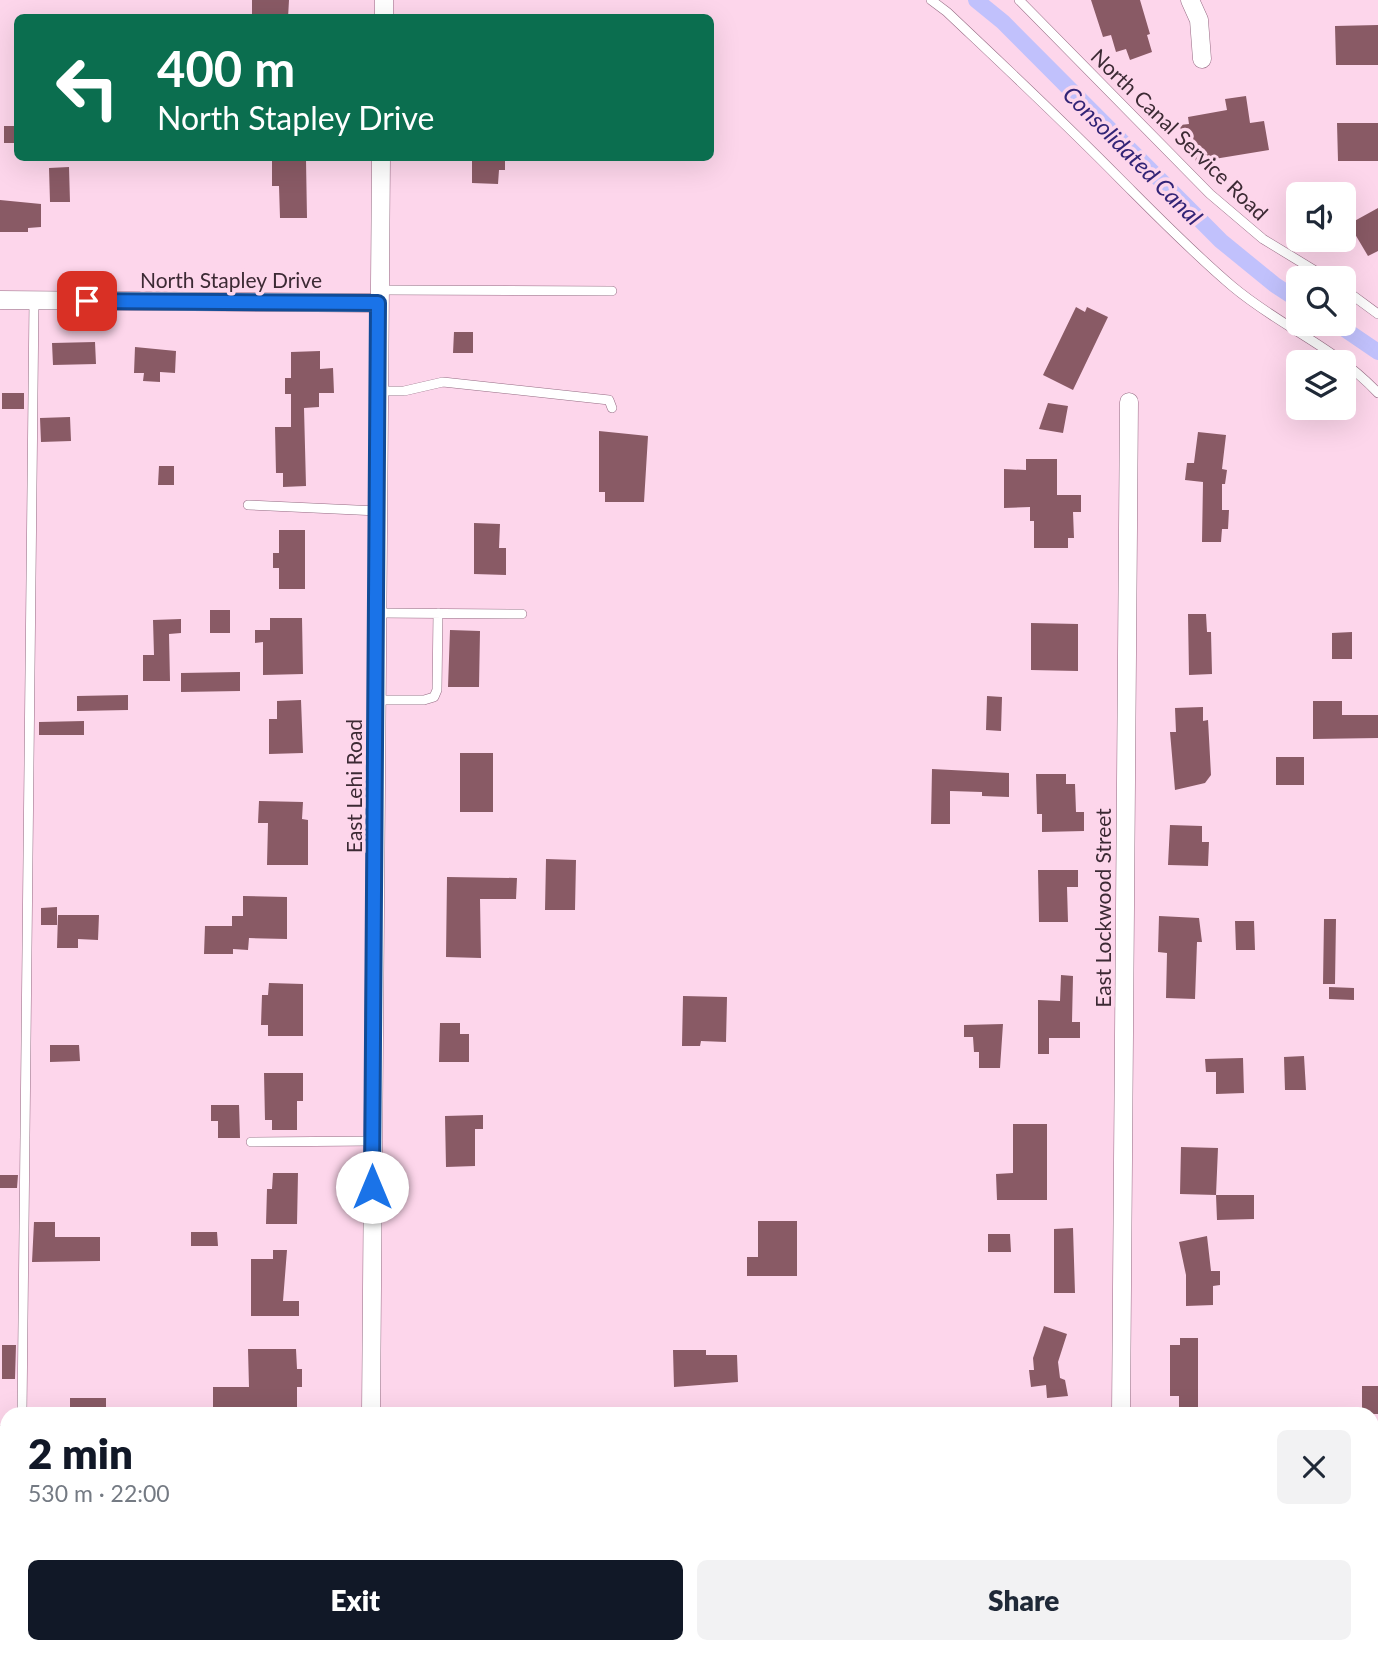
<!DOCTYPE html>
<meta charset="utf-8">
<style>
body{margin:0;font-family:Lato,sans-serif;background:#f2f2f3;color:#1f2937;height:100vh;display:flex;flex-direction:column;font-size:26px;white-space:nowrap}
*{box-sizing:border-box;margin:0}
p{font-size:23px;color:#747a83}
.icon{flex:none;width:38px;height:38px;fill:none;stroke:currentColor;stroke-width:2;stroke-linecap:round;stroke-linejoin:round}
.map{position:relative;flex:1;overflow:hidden}
.sheet{position:absolute;left:0px;top:1407px;width:1379px;height:247px;display:flex;flex-direction:column;background:#fff;border-radius:21px 21px 0 0;box-shadow:0 7px 28px #0002}
.sheet>*{flex:none}
.top-card{position:absolute;left:14px;top:14px;width:700px;height:147px;border-radius:10px;box-shadow:0 7px 28px #0002;background:#0b6e4f;color:#fff;overflow:hidden}
.buttons{position:absolute;left:1286px;top:182px;display:grid;gap:14px}
.buttons a{display:grid;place-items:center;width:70px;height:70px;border-radius:10px;background:#fff;box-shadow:0 7px 28px #0002;font-size:35px}
.pin{position:absolute;display:grid;place-items:center;width:60px;height:60px;color:#fff;margin:-30px;border-radius:14px;box-shadow:0 4px 10px #0006}
.me{position:absolute;width:77px;margin:-38px;rotate:0deg;stroke-linejoin:round;filter:drop-shadow(0 0 5px #0008)}
.turn{display:flex;align-items:center;gap:24px;height:147px;padding:0 28px;font-size:32px}
.turn .icon{width:91px;height:91px;stroke-width:2.5}
.turn b{display:block;font-size:49px;line-height:60px}
.round{display:grid;place-items:center;flex:none;width:74px;height:74px;border-radius:10px;background:#f2f2f3}
.head{display:flex;align-items:center;justify-content:space-between;height:119px;padding:0 28px}
h1{font-size:42px;font-weight:800;line-height:52px;color:#111827}
.cta{display:flex;gap:14px;margin-top:auto;padding:14px 28px}
.cta a{flex:1;height:80px;border-radius:10px;background:#111827;color:#fff;font-size:28px;font-weight:800;line-height:80px;text-align:center}
.cta a+a{background:#f2f2f3;color:#1f2937}
.map>svg:first-child{display:block}
.built{fill:#ffc8e6}
.lines{fill:none;stroke-linecap:round;stroke-linejoin:round}
.canal{stroke:#c1c1fc;stroke-width:16}
.building{fill:#895a65}
.lane-casing{stroke:#956b83;stroke-width:10}
.street-casing{stroke:#956b83;stroke-width:19}
.lane{stroke:#fff;stroke-width:9}
.street{stroke:#fff;stroke-width:18}
.route-casing{stroke:#114b97;stroke-width:18}
.route{stroke:#1a73e8;stroke-width:12}
.labels{text-anchor:middle;dominant-baseline:central;stroke-width:7;stroke-linejoin:round;paint-order:stroke}
.street-label{font-size:21px;fill:#3c2a34;stroke:#fdd6eb}
.water-label{font-size:23px;font-style:italic;fill:#322476;stroke:#fdd6eb}
</style>
<div class="map">
<svg width="1378" height="1653" viewBox="0 0 1378 1653">
<rect width="100%" height="100%" fill="#fdd6eb"/>
<path class="built" d="M369,1647h308v6h-308z"/>
<g class="lines">
<path class="canal" d="M976,0l27,22 218,219 54,44 23,15
M1337,324l41,28"/>
</g>
<path class="building" d="M252,0h37l-1,18h-36z
M1091,0h49l10,34 -3,1 5,17 -22,8 -4,-11 -10,3 -5,-17 -8,2z
M1378,25v40h-42l-1,-39z
M1246,96l4,27 14,-2 5,29 -73,12 -3,-20 -10,1 -3,-18 9,-1 -1,-7 39,-7 -2,-11z
M1337,123h41v38h-40z
M4,126h14v17h-14z
M472,158h33v12h-6l-1,14 -26,-1z
M306,160l1,58h-27l-1,-32h-7v-25z
M69,167l1,35h-20l-1,-34z
M0,200l41,4v23l-13,1v4h-28z
M1378,208v43l-10,5 -19,-32z
M1076,307l9,5 2,-5 21,10 -35,73 -30,-15z
M454,332h19v21h-20z
M95,342l1,22 -43,1 -1,-22z
M135,347l41,4 -1,22 -15,-1v10l-17,-1 1,-8h-10z
M320,351v18l13,-1 1,25h-15v14l-15,1 2,78 -23,1v-14h-7l-1,-46h16v-33h-6v-16h6v-26z
M2,393h22v16h-22z
M1048,403l20,3 -5,27 -24,-4z
M70,417l1,24 -30,1 -1,-24z
M599,431l49,5 -4,66h-39v-10h-6z
M1198,432l28,3 -4,34 5,1 -2,14h-3v26h7l-1,19h-6l-1,13h-19l1,-60 -18,-2 2,-17h7z
M1026,459h31v36h24v17h-8l1,26h-6v10h-34v-27h-4v-14l-26,1v-39l22,1z
M159,466h15v19h-16z
M474,523l26,1 -1,24h7v27l-32,-1z
M279,530h26v59h-26v-21h-6v-15h6z
M210,610h20v23h-20z
M1188,614h18l1,18h4l1,42 -23,1z
M270,618h32l1,56 -40,1v-33l-8,1v-13h15z
M181,619v14l-12,1 1,47h-27v-26h11l-1,-35z
M1031,623l47,1v47l-47,-1z
M450,630l30,1 -1,56h-31z
M1352,632v27h-20v-26z
M240,672v19l-59,1v-19z
M128,695v15l-51,1v-15z
M987,696l15,1 -1,34 -15,-1z
M301,700l2,53 -34,1v-35h8v-18z
M1313,701h29v14h36v23l-65,1z
M1203,707v14l5,-1 3,55 -6,8 -30,7 -5,-58h6l-1,-24z
M84,721v14h-45v-13z
M460,753h33v59h-33z
M1276,757h28v28h-28z
M932,769l77,4v24l-27,-1v-4l-32,-1v33h-19z
M1036,774h30v10h9l1,28h8v19l-42,1v-18h-5z
M259,801l44,1 -1,17 6,1v45h-41l1,-42h-10z
M1170,825l32,1v16h7l-1,24 -40,-1z
M546,859l30,1 -1,50h-30z
M1038,870h40v17h-11l1,35h-29z
M447,877l70,1 -1,21h-36l1,59 -35,-1z
M243,896l44,1v42l-38,-1 -1,12 -15,-1v5h-29l1,-28h27v-10h11z
M57,907v18h-16v-17z
M58,915h41l-1,25 -20,-1v9h-21z
M1159,916l40,2 3,24h-5l-2,57 -29,-1 1,-45 -9,-1z
M1324,919h12l-1,65h-12z
M1235,921h19l1,29h-19z
M1061,975l12,1 -1,46h8v16h-31v16h-11v-54l22,1z
M269,983l34,1v52h-35v-11h-7l1,-30h6z
M1329,987l25,1v12l-25,-1z
M683,996l44,1 -1,45 -25,-1 -1,5h-18z
M440,1023h20v11h9v28h-30z
M1003,1024l-3,44h-21v-16h-5l-1,-15h-9v-12z
M50,1045h29l1,16 -30,1z
M1304,1056l2,34h-21l-1,-33z
M1243,1058l1,35 -28,1v-22h-10l-1,-13z
M264,1073h39v28h-6v29h-25v-10h-7z
M211,1105h28l1,33h-22v-17h-7z
M483,1115v14h-8v37l-29,1 -1,-51z
M1013,1124h34v76h-50l-1,-26 17,-1z
M1181,1147l37,1 -2,47 -36,-1z
M273,1173h25l-1,51h-31l1,-35h5z
M0,1175h18l-1,13h-17z
M1216,1195h38v24l-37,1z
M758,1221h39v55h-50v-19h11z
M34,1222h21v15h45v24l-68,1z
M1073,1228l2,65h-21v-64z
M191,1232h26l1,14h-27z
M988,1234h22l1,18h-23z
M1207,1236l4,35h9v14l-7,1v19l-27,1v-31l-7,-33z
M273,1250h14l-4,51h16v15h-48v-57h22z
M1044,1326l23,8 -9,28 2,16 5,2 3,16 -21,2 -1,-13 -15,2 -2,-17h5l-1,-12z
M1180,1338h18v73l-19,-1v-14h-9v-51h10z
M2,1345h14l-1,34h-13z
M248,1349h48l1,20h5v18h-5v22l-84,1v-23h36z
M673,1350h33v5h31l1,27 -64,5z
M1362,1386h16v28h-16z
M70,1398h36v16h-36z"/>
<g class="lines">
<defs>
<path id="lane" d="M931,0l16,12c58,55 117,110 173,167 37,37 72,73 112,107 47,40 102,60 146,107
M1019,0l191,194 53,45 64,39
M1344,289l34,25
M379,290l233,1
M378,391h26l39,-9 166,18 3,8
M248,505l130,6
M377,613l145,1
M376,700h48l10,-3 3,-7 1,-77
M251,1142l122,-1
M22,1414l12,-1114
M0,1430h7"/>
<path id="street" d="M1190,0l9,20 3,39
M384,18v-18
M0,300l378,3
M371,1414l10,-1256
M1121,1414l8,-1012
M369,1653v-6
M1119,1653v-6"/>
</defs>
<use href="#lane" class="lane-casing"/>
<use href="#street" class="street-casing"/>
<use href="#lane" class="lane"/>
<use href="#street" class="street"/>
</g>
<g class="lines">
<defs>
<path id="route" d="M87,301l291,2 -6,884"/>
</defs>
<use href="#route" class="route-casing"/>
<use href="#route" class="route"/>
</g>
<g class="labels">
<g class="street-label">
<text transform="translate(1180 134) rotate(44)">North Canal Service Road</text>
<text x="231" y="279">North Stapley Drive</text>
<text transform="translate(353 786) rotate(-90)">East Lehi Road</text>
<text transform="translate(1102 908) rotate(-90)">East Lockwood Street</text>
</g>
<g class="water-label">
<text transform="translate(1133 155) rotate(45)">Consolidated Canal</text>
</g>
</g>
</svg>
<div class="buttons">
<a><svg class="icon" aria-label="sound" viewBox="0 0 24 24"><path d="M4 9h4l5-4v14l-5-4H4zM17 9q2 3 0 6"/></svg></a>
<a><svg class="icon" aria-label="search" viewBox="0 0 24 24"><circle cx="10" cy="10" r="6"/><path d="M15 15l6 6"/></svg></a>
<a><svg class="icon" aria-label="layers" viewBox="0 0 24 24"><path d="M12 4l9 5-9 5-9-5zM3 14l9 5 9-5"/></svg></a>
</div>
<div class="pin" style="left:87px;top:301px;background:#d93025"><svg class="icon" aria-label="arrive" viewBox="0 0 24 24"><path d="M6 21V4h12l-3 4 3 4H6"/></svg></div>
<svg class="me" style="left:372px;top:1187px" viewBox="-20 -20 40 40"><circle r="19" fill="#fff"/><path d="M0-13L10 11 0 6-10 11z" fill="#1a73e8"/></svg>
<div class="top-card">
<div class="turn"><svg class="icon" aria-label="left" viewBox="0 0 24 24"><path d="M17 20v-9H6M10 6l-5 5 5 5"/></svg><div><b>400 m</b>North Stapley Drive</div></div>
</div>
<section class="sheet">
<div class="head"><div><h1>2 min</h1><p>530 m · 22:00</p></div><a class="round"><svg class="icon" aria-label="close" viewBox="0 0 24 24"><path d="M6 6l12 12M18 6L6 18"/></svg></a></div>
<div class="cta"><a>Exit</a><a>Share</a></div>
</section>
</div>
